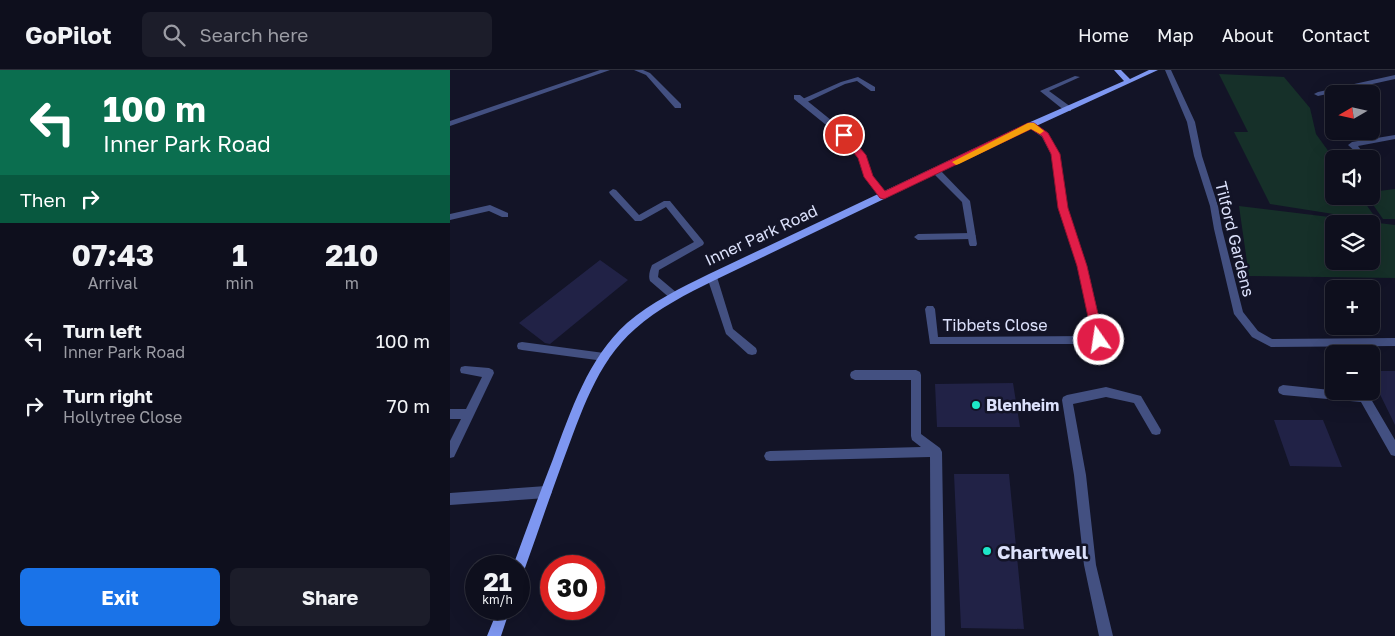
<!DOCTYPE html>
<meta charset="utf-8">
<style>
body{margin:0;font-family:"Golos Text",sans-serif;background:#1c1d2a;color:#f1f3f6;height:100vh;display:flex;flex-direction:column;font-size:19px;white-space:nowrap}
*{box-sizing:border-box;margin:0}
p{font-size:16px;color:#9b9ca4}
.icon{flex:none;width:28px;height:28px;fill:none;stroke:currentColor;stroke-width:2;stroke-linecap:round;stroke-linejoin:round}
.map{position:relative;flex:1;overflow:hidden}
.sheet{display:flex;flex-direction:column;background:#0e0f1d;width:450px}
.sheet>*{flex:none}
.top-card{background:#0b6e4f;color:#fff;overflow:hidden}
.needle{width:32px;rotate:261deg}
.buttons{position:absolute;left:875px;top:15px;display:grid;gap:10px}
.buttons a{display:grid;place-items:center;width:55px;height:55px;border-radius:8px;background:#0e0f1d;box-shadow:0 5px 20px #0002,0 0 0 1px #2e2f3b;font-size:25px}
.speed{position:absolute;left:15px;top:485px;display:flex;gap:10px;font-size:25px;font-weight:700;text-align:center}
.speed>*{display:grid;place-content:center;width:65px;height:65px;border-radius:50%;background:#0e0f1d;box-shadow:0 5px 20px #0002,0 0 0 1px #2e2f3b;line-height:1}
.speed small{font-size:12px;font-weight:400}
.speed .limit{border:8px solid #d22;background:#fff;color:#111}
.pin{position:absolute;display:grid;place-items:center;width:42px;height:42px;color:#fff;margin:-21px;border:2px solid #fff;border-radius:50%;box-shadow:0 1px 5px #0007}
.me{position:absolute;width:55px;margin:-28px;rotate:347deg;stroke-linejoin:round;filter:drop-shadow(0 0 4px #0008)}
.turn{display:flex;align-items:center;gap:18px;height:105px;padding:0 20px;font-size:22px}
.turn .icon{width:65px;height:65px;stroke-width:2.5}
.turn b{display:block;font-size:35px;line-height:42px}
.then{display:flex;align-items:center;height:48px;padding:0 20px;background:#0003;gap:10px;font-size:19px}
.eta{display:flex;justify-content:space-evenly;align-items:center;height:85px;text-align:center}
.eta b{font-size:30px;font-weight:700;line-height:35px}
.button{display:flex;gap:10px;margin-top:auto;padding:10px 20px}
.button a{flex:1;height:58px;border-radius:8px;background:#1a73e8;color:#fff;font-size:20px;font-weight:700;line-height:58px;text-align:center}
.button a+a{background:#1c1d2a;color:#f1f3f6}
ul{padding:0;list-style:none}
li{display:flex;align-items:center;gap:15px;height:65px;padding:0 20px}
li div{flex:1}
li b{display:block;font-size:19px}
li em{font-style:normal}
header{display:flex;align-items:center;gap:30px;box-sizing:border-box;height:70px;padding:0 25px;background:#0e0f1d;border-bottom:1px solid #2e2f3b}
header strong{font-size:24px}
nav{display:flex;gap:28px;margin-inline-start:auto;font-size:18px}
.search{width:350px;height:45px;background:#1c1d2a;display:flex;align-items:center;gap:12px;box-sizing:border-box;padding:0 18px;border-radius:8px;color:#9b9ca4;font-size:19px}
main{display:flex;flex:1;min-height:0}
.map>svg:first-child{display:block}
.green{fill:#163029;fill-rule:evenodd}
.building{fill:#212246}
.lines{fill:none;stroke-linecap:round;stroke-linejoin:round}
.lane{fill:#435081;fill-rule:evenodd}
.street{fill:#435081;fill-rule:evenodd}
.secondary{fill:#7e97f1;fill-rule:evenodd}
.route{fill:#e11d48;stroke:#92132f}
.slow{fill:#f59e0b}
.poi-dot{fill:#1de7c9;stroke:#131427;stroke-width:2}
.labels{text-anchor:middle;dominant-baseline:central;stroke-width:5;stroke-linejoin:round;paint-order:stroke}
.street-label{font-size:16px;fill:#dce1fb;stroke:#131427}
.poi-label{font-size:16px;font-weight:bold;fill:#dce1fb;stroke:#131427;text-anchor:start}
.near-poi-label{font-size:19px;font-weight:bold;fill:#dce1fb;stroke:#131427;text-anchor:start}
</style>
<header>
<strong>GoPilot</strong>
<div class="search"><svg class="icon" aria-label="search" viewBox="0 0 24 24"><circle cx="10" cy="10" r="6"/><path d="M15 15l6 6"/></svg>Search here</div>
<nav><a>Home</a><a>Map</a><a>About</a><a>Contact</a></nav>
</header>
<main>
<section class="sheet">
<div class="top-card">
<div class="turn"><svg class="icon" aria-label="left" viewBox="0 0 24 24"><path d="M17 20v-9H6M10 6l-5 5 5 5"/></svg><div><b>100 m</b>Inner Park Road</div></div>
<div class="then">Then<svg class="icon" aria-label="right" viewBox="0 0 24 24"><path d="M7 20v-9h11M14 6l5 5-5 5"/></svg></div>
</div>
<div class="eta">
<div><b>07:43</b><p>Arrival</p></div>
<div><b>1</b><p>min</p></div>
<div><b>210</b><p>m</p></div>
</div>
<ul>
<li><svg class="icon" aria-label="left" viewBox="0 0 24 24"><path d="M17 20v-9H6M10 6l-5 5 5 5"/></svg><div><b>Turn left</b><p>Inner Park Road</p></div><em>100 m</em></li>
<li><svg class="icon" aria-label="right" viewBox="0 0 24 24"><path d="M7 20v-9h11M14 6l5 5-5 5"/></svg><div><b>Turn right</b><p>Hollytree Close</p></div><em>70 m</em></li>
</ul>
<div class="button"><a>Exit</a><a>Share</a></div>
</section>
<div class="map">
<svg width="945" height="566" viewBox="0 0 945 566">
<rect width="100%" height="100%" fill="#131427"/>
<path class="green" d="M769,4l65,3 26,31 6,26 18,25v37h26l18,25 -108,-17 -36,-72h14z
M945,119v30h-12l-16,-23h4v-4z
M789,136l156,19v53l-146,-2zM884,154h37v37h-37z"/>
<path class="building" d="M150,190l28,20 -78,64 -5,-1 -26,-20z
M921,301h24v54l-24,-49z
M563,313l7,44h-83l-2,-43z
M824,350h49l19,47 -52,-1z
M504,404h55l15,155 -63,-1z"/>
<g class="lines">
<path class="lane" d="M945,5v4l-77,17 -4,-2 4,-2z
M625,6l5,1 -31,14 22,16v4h-6l-25,-20z
M408,7l17,10v4h-4l-14,-10 -12,3 -40,19h-6l-1,-2 43,-19z
M945,65v4l-37,7 3,4 -4,3 -9,-8 4,-3z
M40,135l18,8v4h-6l-13,-6 -39,9v-6z
M522,163l4,3 -4,3 -54,1 -4,-3 4,-3z
M72,272l82,11 4,1 1,3 -1,3 -4,1 -82,-11 -4,-1 -1,-3 1,-3z
M15,296l24,2 4,2 1,3 -40,84 -4,1v-17l11,-22h-11v-10h16l16,-32 -21,-4 -1,-3 1,-3z"/>
<path class="street" d="M150,0h10l-160,56v-5z
M184,0h9l7,3 31,31v4h-6l-29,-33z
M715,0h6l24,52 7,34 16,50 4,23 21,83 15,19 14,8 123,-1v8l-124,1 -19,-10 -18,-23 -20,-85 -4,-23 -16,-50 -7,-34z
M344,25h6l47,38 19,22 6,21 15,18v4h-6l-17,-21 -5,-19 -18,-21 -47,-38z
M578,53h6l14,10 11,21 8,54 20,58 17,74 -2,3 -3,1h-169l-5,-35 2,-3h6l2,3 3,28 155,-1 -16,-70 -18,-58 -8,-54 -9,-17 -14,-10z
M486,98l3,1 31,32 7,43 -1,2h-6l-1,-2 -7,-42 -29,-29 -1,-2z
M163,119l3,1 23,25 25,-14h6l33,40 1,2 -1,2 -44,25 -1,7 19,16 2,3 -2,3h-6l-21,-18c-2,-5 0,-11 2,-16l42,-23 -28,-35 -25,14h-6l-25,-27 -1,-2z
M262,203l5,4 16,52 23,19 1,3 -1,3 -4,1 -4,-1 -22,-20 -19,-57z
M405,300h61l4,2 1,3v59l19,14 2,4 3,184h-14l-1,-179 -160,4 -4,-1 -2,-4 2,-4 4,-1 151,-4 -9,-7 -1,-4v-56h-56l-4,-2 -1,-3 1,-3z
M833,315l85,9 27,46v16l-4,-1 -30,-53 -78,-7 -4,-2 -1,-3 1,-3z
M656,317l35,9 20,34 -1,4 -4,1 -4,-1 -18,-31 -28,-6 -33,7 13,71 10,90 17,71h-14l-15,-71 -10,-90 -12,-75 1,-3 4,-2z
M96,416l4,2 2,4 -2,4 -4,2 -96,7v-12z"/>
<path class="secondary" d="M664,0h7l9,9 19,-9h9l-124,57 -319,153c-28,14 -57,28 -80,49 -39,34 -54,85 -72,132 -13,35 -25,71 -38,107l-2,4 -4,2v-8h-6c13,-36 26,-71 40,-107 18,-48 35,-101 74,-136 24,-21 54,-35 82,-49l319,-151 96,-42z
M48,539h12l-9,27h-14z"/>
</g>
<path class="route" d="M578,53h6l14,10 12,21 8,54 19,58 17,74 -1,4h-8l-2,-4 -16,-74 -19,-58 -7,-54 -9,-18 -11,-7 -147,70 -4,-1 -16,-21 -6,-19 -19,-23 1,-2h7l19,22 7,21 12,15z"/>
<path class="slow" d="M578,53h6l10,8 -4,3 -9,-5 -72,35 -3,1 -4,-3z"/>
<g class="poi-dot">
<circle cx="526" cy="335" r="5"/>
<circle cx="537" cy="481" r="5"/>
</g>
<g class="labels">
<g class="street-label">
<text transform="translate(311 165) rotate(-25)">Inner Park Road</text>
<text transform="translate(785 169) rotate(76)">Tilford Gardens</text>
<text x="545" y="255">Tibbets Close</text>
</g>
<g class="poi-label">
<text x="536" y="335">Blenheim</text>
</g>
<g class="near-poi-label">
<text x="547" y="481">Chartwell</text>
</g>
</g>
</svg>
<div class="buttons">
<a><svg class="needle" viewBox="-14 -14 28 28"><path d="M0-13l5 13h-10z" fill="#e53935"/><path d="M0 13l5-13h-10z" fill="#9b9ca4"/></svg></a>
<a><svg class="icon" aria-label="sound" viewBox="0 0 24 24"><path d="M4 9h4l5-4v14l-5-4H4zM17 9q2 3 0 6"/></svg></a>
<a><svg class="icon" aria-label="layers" viewBox="0 0 24 24"><path d="M12 4l9 5-9 5-9-5zM3 14l9 5 9-5"/></svg></a>
<a>+</a>
<a>−</a>
</div>
<div class="speed"><div>21<small>km/h</small></div><div class="limit">30</div></div>
<div class="pin" style="left:394px;top:65px;background:#d93025"><svg class="icon" aria-label="arrive" viewBox="0 0 24 24"><path d="M6 21V4h12l-3 4 3 4H6"/></svg></div>
<svg class="me" style="left:649px;top:270px" viewBox="-20 -20 40 40"><circle r="17" fill="#e11d48" stroke="#fff" stroke-width="3"/><path d="M0-11L8 9 0 5-8 9z" fill="#fff"/></svg>
</div>
</main>
